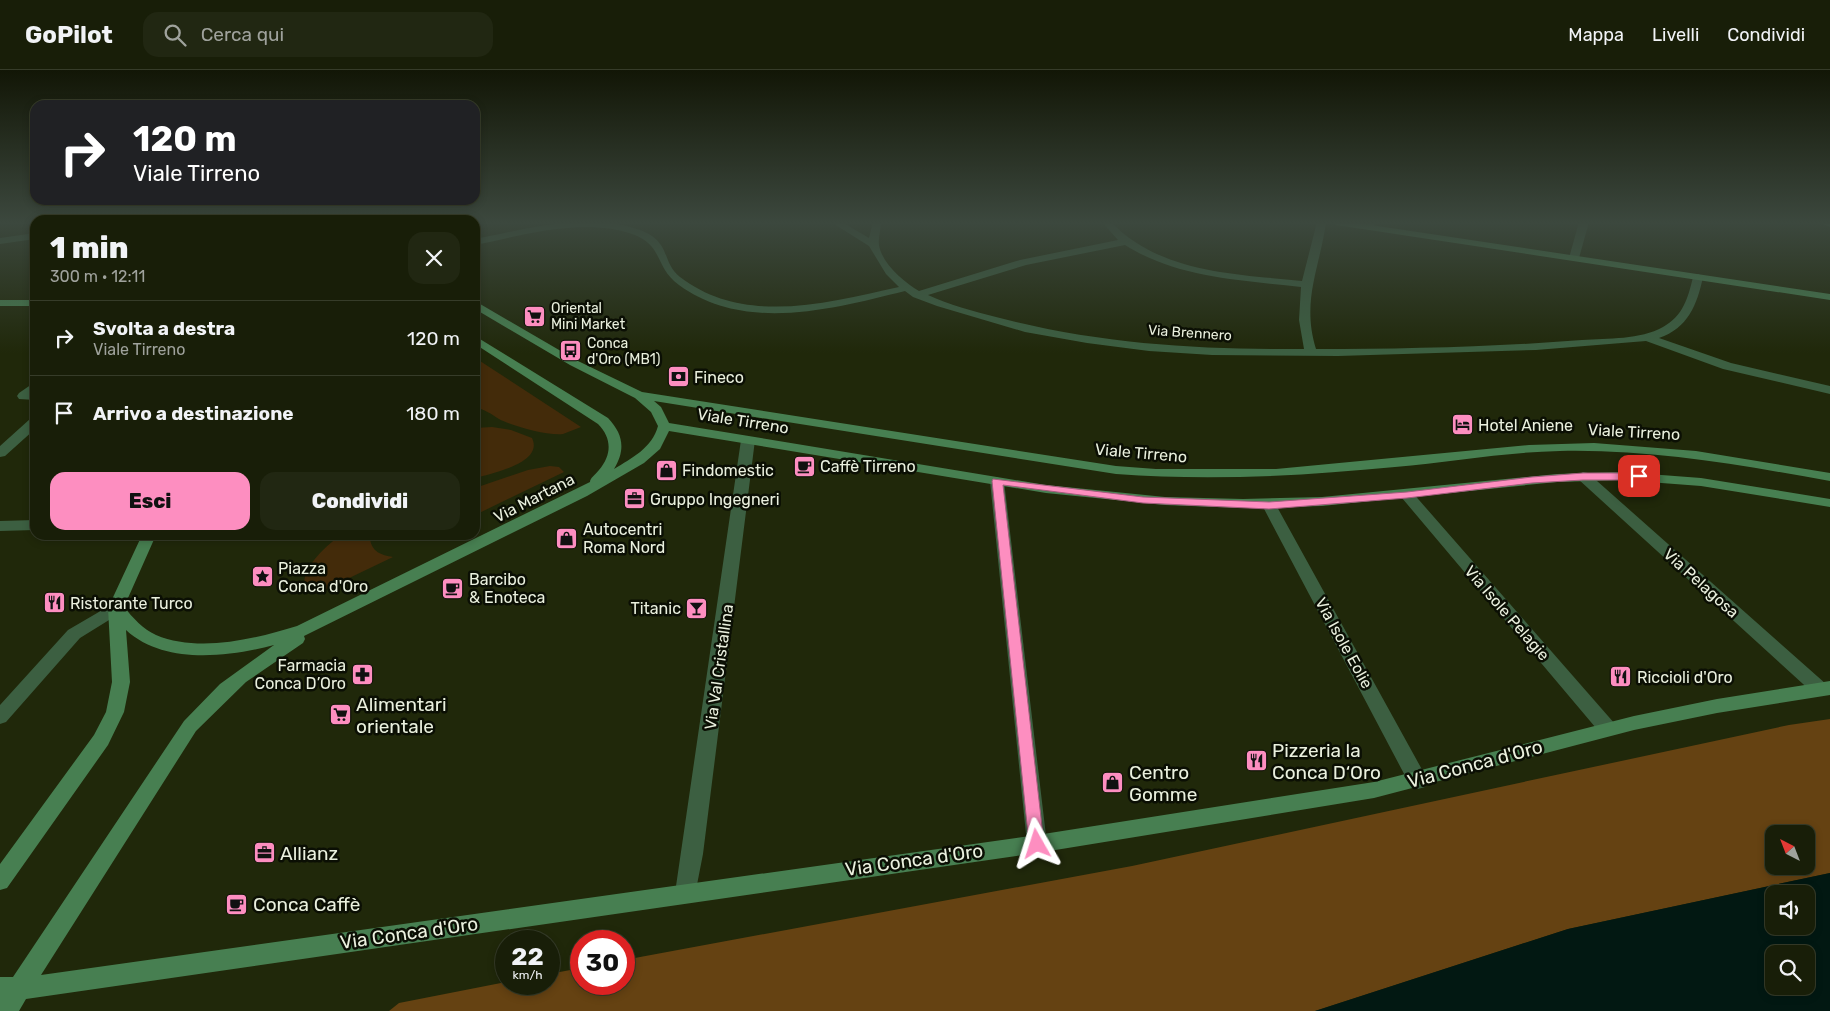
<!DOCTYPE html>
<html lang="it">
<meta charset="utf-8">
<style>
body{margin:0;font-family:Rubik,sans-serif;background:#212712;color:#f1f3f6;height:100vh;display:flex;flex-direction:column;font-size:19px;white-space:nowrap}
*{box-sizing:border-box;margin:0}
p{font-size:16px;color:#9fa29c}
.icon{flex:none;width:28px;height:28px;fill:none;stroke:currentColor;stroke-width:2;stroke-linecap:round;stroke-linejoin:round}
.map{position:relative;flex:1;overflow:hidden}
.drawer{position:absolute;left:30px;top:145px;width:450px;height:325px;display:flex;flex-direction:column;background:#181e08;border-radius:15px;box-shadow:0 2px 8px #0003,0 0 0 1px #363c29}
.drawer>*{flex:none}
.top-card{position:absolute;left:30px;top:30px;width:450px;height:105px;border-radius:15px;box-shadow:0 2px 8px #0003,0 0 0 1px #363c29;background:#202124;color:#fff;overflow:hidden}
.needle{width:32px;rotate:318deg}
.fabs{position:absolute;left:1765px;top:755px;display:grid;gap:10px}
.fabs a{display:grid;place-items:center;width:50px;height:50px;border-radius:10px;background:#181e08;box-shadow:0 2px 8px #0003,0 0 0 1px #363c29;font-size:25px}
.speed{position:absolute;left:495px;top:860px;display:flex;gap:10px;font-size:25px;font-weight:700;text-align:center}
.speed>*{display:grid;place-content:center;width:65px;height:65px;border-radius:50%;background:#181e08;box-shadow:0 2px 8px #0003,0 0 0 1px #363c29;line-height:1}
.speed small{font-size:12px;font-weight:400}
.speed .limit{border:8px solid #d22;background:#fff;color:#111}
.pin{position:absolute;display:grid;place-items:center;width:42px;height:42px;color:#fff;margin:-21px;border-radius:10px;box-shadow:0 2px 8px #0006}
.me{position:absolute;width:55px;margin:-28px;rotate:354deg;stroke-linejoin:round;filter:drop-shadow(0 0 4px #0008)}
.turn{display:flex;align-items:center;gap:18px;height:105px;padding:0 20px;font-size:22px}
.turn .icon{width:65px;height:65px;stroke-width:2.5}
.turn b{display:block;font-size:35px;line-height:42px}
.round{display:grid;place-items:center;flex:none;width:52px;height:52px;border-radius:15px;background:#212712}
.overview{display:flex;align-items:center;justify-content:space-between;height:85px;padding:0 20px}
h1{font-size:30px;font-weight:800;line-height:38px}
.button{display:flex;gap:10px;margin-top:auto;padding:10px 20px}
.button a{flex:1;height:58px;border-radius:15px;background:#fd8ec0;color:#111;font-size:20px;font-weight:800;line-height:58px;text-align:center}
.button a+a{background:#212712;color:#f1f3f6}
ul{padding:0;list-style:none}
li{display:flex;align-items:center;gap:15px;height:75px;padding:0 20px;border-top:1px solid #363c29}
li div{flex:1}
li b{display:block;font-size:19px}
li em{font-style:normal}
header{display:flex;align-items:center;gap:30px;box-sizing:border-box;height:70px;padding:0 25px;background:#181e08;border-bottom:1px solid #363c29}
header strong{font-size:24px}
nav{display:flex;gap:28px;margin-inline-start:auto;font-size:18px}
.search{width:350px;height:45px;background:#212712;display:flex;align-items:center;gap:12px;box-sizing:border-box;padding:0 18px;border-radius:15px;color:#9fa29c;font-size:19px}
.map>svg:first-child{display:block}
.green{fill:#432b0a}
.forest{fill:#654212;fill-rule:evenodd}
.water{fill:#021812;fill-rule:evenodd}
.lines{fill:none;stroke-linecap:round;stroke-linejoin:round}
.street{fill:#3c5f41;fill-rule:evenodd}
.secondary{fill:#477f51;fill-rule:evenodd}
.route{fill:#fd8ec0;stroke:#a45c7d}
.labels{text-anchor:middle;dominant-baseline:central;stroke-width:5;stroke-linejoin:round;paint-order:stroke}
.far-poi-label{font-size:14px;fill:#eaf0de;stroke:#0b0f04;text-anchor:start}
.far-street-label{font-size:14px;fill:#eaf0de;stroke:#0b0f04}
.poi-label{font-size:16px;fill:#eaf0de;stroke:#0b0f04;text-anchor:start}
.street-label{font-size:16px;fill:#eaf0de;stroke:#0b0f04}
.near-poi-label{font-size:19px;fill:#eaf0de;stroke:#0b0f04;text-anchor:start}
.near-street-label{font-size:19px;fill:#eaf0de;stroke:#0b0f04}
</style>
<header>
<strong>GoPilot</strong>
<div class="search"><svg class="icon" aria-label="search" viewBox="0 0 24 24"><circle cx="10" cy="10" r="6"/><path d="M15 15l6 6"/></svg>Cerca qui</div>
<nav><a>Mappa</a><a>Livelli</a><a>Condividi</a></nav>
</header>
<div class="map">
<svg width="1830" height="941" viewBox="0 0 1830 941">
<rect width="100%" height="100%" fill="#20280a"/>
<path class="green" d="M480,291l101,66c-6,2 -12,5 -18,7 -15,2 -51,-8 -64,-15 -9,-6 -14,-9 -24,-12v-44z
M492,357l19,3 21,8c12,25 -40,35 -57,40v-50z
M550,396l9,1 5,5 -89,43v-27l53,-18z
M341,465h32l-3,4c2,13 11,16 23,18l-73,35 -9,1 -6,-3c-6,-21 21,-44 36,-55z"/>
<path class="forest" d="M1830,649v154l-262,56 -253,82h-926l10,-8 107,-21 43,2v-10l32,-6v16h43v-24l508,-94 657,-141zM1774,764h32v32h-32z"/>
<path class="water" d="M1830,803v138h-515l253,-82zM1774,824h32v32h-32zM1774,884h32v32h-32z"/>
<g class="lines">
<path class="street" d="M831,152h11l27,16 4,-16h8c0,7 -3,15 -2,23 3,19 25,37 40,46l101,-31 98,-20 -16,-18h9c49,51 124,52 191,59l15,-59h9c-6,46 -25,78 -10,127 88,0 177,-2 266,-9 26,-2 58,0 81,-13 20,-11 25,-29 30,-50l5,-3 5,3c-6,28 -15,51 -44,61l72,25 99,23v8l-107,-25 -77,-28 -110,9 -198,6 -126,-1 -63,-4 -62,-8 -62,-11 -88,-26 -24,-9 -8,-6c-73,18 -160,42 -226,-6 -25,-18 -15,-40 -47,-51 -49,-17 -108,1 -157,11v-6c51,-10 113,-28 165,-9 32,12 21,32 40,47 64,49 147,26 219,10l-13,-13 -17,-28zM1125,175c52,33 116,35 176,42l-2,33 5,29c-103,1 -207,-5 -308,-32 -23,-6 -47,-12 -68,-22l98,-30z
M1368,152h8l-3,7h-6z
M1579,152h10l-10,36 -5,3 -5,-3z
M35,163v6l-35,5v-6z
M35,312v18l-16,-1 -2,-3 2,-3z
M35,348v11l-30,27 -5,1v-11l30,-27z
M748,366l7,4 -52,414 -9,46 -8,3 -8,-3 -3,-7 66,-453z
M1583,402l5,1 238,211 3,5 -3,5 -6,2 -6,-2 -236,-215 -2,-3z
M997,407l7,4 43,363 -3,6 -7,3 -7,-3 -3,-6 -37,-363z
M1407,421l5,1 203,232 2,5 -2,5 -7,2 -7,-2 -199,-236 -2,-3z
M1269,431l7,4 149,270 3,6 -3,6 -7,2 -7,-2 -149,-282z
M35,450v10l-35,1v-10z
M116,532l6,2 2,4 -2,4 -42,26 -74,84 -6,2v-19l68,-75z"/>
<path class="secondary" d="M1331,152h20l479,72v6l-494,-75z
M1819,152h11v5z
M0,230h35v6h-35z
M475,231l103,60 64,31 474,74 40,3h120l253,-24 65,-2 102,8 134,22v8c-89,-16 -179,-32 -270,-30 -55,1 -110,11 -165,16 -93,9 -185,14 -279,7l-462,-73 7,6 8,16 377,62 119,12 78,2 79,-2 235,-23 65,-2 79,6 129,21v8l-129,-21 -79,-6 -65,2 -235,24 -79,2 -78,-3 -119,-12 -377,-62 -9,18 -16,14 -57,33 -283,140 1,3 -2,4 -57,39 -50,49 -155,244 996,-140 337,-53 260,-66 83,-17 113,-18v14l-113,18 -83,17 -260,68 -337,55 -1011,146 -7,12h-19v-34h13l171,-256 36,-37 54,-39c-46,12 -110,20 -148,-15l4,52 -6,30 -16,33 -101,143 -7,2v-26l94,-129 12,-23 6,-30 -4,-74 34,-73h14l-32,72c9,11 19,22 32,28 43,18 99,4 141,-9l293,-144c0,-4 5,-7 9,-12 13,-15 13,-32 -1,-46l-123,-80v-8l133,82c15,16 18,31 6,51 18,-11 38,-21 44,-43l-7,-14 -16,-14 -65,-33 -95,-56z"/>
</g>
<linearGradient id="sky" x2="0" y2="1"><stop stop-color="#121606"/><stop offset="0.54" stop-color="#3c483e"/><stop offset="1" stop-color="#3c483e" stop-opacity="0"/></linearGradient>
<rect width="1830" height="283" fill="url(#sky)"/>
<path class="route" d="M1583,403h56l6,3 -6,4h-56l-51,3 -125,15 -138,11 -126,-6 -140,-18 41,359 -2,4 -5,2 -6,-2 -2,-4 -37,-363 1,-2 150,18 126,5 138,-10 125,-15z"/>
<defs>
<symbol id="supermarket-square" viewBox="-11 -11 22 22"><rect x="-9" y="-9" width="18" height="18" rx="4" fill="#fd8ec0" stroke="#0b0f04"/><path d="M-6-5.5h2.5l.6 2H6L4.5 2H-2.5L-4.4-4H-6ZM-1.5 3.2a1.3 1.3 0 1 0 .1 0ZM3 3.2a1.3 1.3 0 1 0 .1 0Z" fill="#111"/></symbol>
<symbol id="bus-square" viewBox="-11 -11 22 22"><rect x="-9" y="-9" width="18" height="18" rx="4" fill="#fd8ec0" stroke="#0b0f04"/><path d="M-5-6H5V4H4V6H2V4H-2V6H-4V4H-5ZM-3.5-4V0h7V-4ZM-3.5 1.2v1.5H-2V1.2ZM2 1.2v1.5H3.5V1.2Z" fill="#111"/></symbol>
<symbol id="bank-square" viewBox="-11 -11 22 22"><rect x="-9" y="-9" width="18" height="18" rx="4" fill="#fd8ec0" stroke="#0b0f04"/><path d="M-6-4H6V4H-6ZM0-2.3a2.3 2.3 0 1 0 0 4.6a2.3 2.3 0 1 0 0-4.6Z" fill="#111"/></symbol>
<symbol id="hotel-square" viewBox="-11 -11 22 22"><rect x="-9" y="-9" width="18" height="18" rx="4" fill="#fd8ec0" stroke="#0b0f04"/><path d="M-6-4.5h1.5V1H6V5H4.5V3h-9V5H-6ZM-4 0a1.8 1.8 0 1 1 3.6 0ZM.5 0V-2.5h3Q6-2.5 6 0Z" fill="#111"/></symbol>
<symbol id="cafe-square" viewBox="-11 -11 22 22"><rect x="-9" y="-9" width="18" height="18" rx="4" fill="#fd8ec0" stroke="#0b0f04"/><path d="M-5.5-4.5H6V0H3Q3 3.5 0 3.5H-2.5Q-5.5 3.5-5.5 0ZM3-3.2v2h1.7v-2ZM-6 4.5H4V6H-6Z" fill="#111"/></symbol>
<symbol id="shop-square" viewBox="-11 -11 22 22"><rect x="-9" y="-9" width="18" height="18" rx="4" fill="#fd8ec0" stroke="#0b0f04"/><path d="M-5-2.5h2.3a2.7 3.5 0 0 1 5.4 0H5L5.5 6h-11ZM-1.5-2.5h3a1.5 2.3 0 0 0-3 0Z" fill="#111"/></symbol>
<symbol id="office-square" viewBox="-11 -11 22 22"><rect x="-9" y="-9" width="18" height="18" rx="4" fill="#fd8ec0" stroke="#0b0f04"/><path d="M-6-3h4V-5.5h4V-3h4V5H-6ZM-1-4.5V-3h2v-1.5ZM-6 0V1H6V0Z" fill="#111"/></symbol>
<symbol id="sight-square" viewBox="-11 -11 22 22"><rect x="-9" y="-9" width="18" height="18" rx="4" fill="#fd8ec0" stroke="#0b0f04"/><path d="M0-6L1.8-2.2L6-1.7L2.9 1.2L3.7 5.4L0 3.3L-3.7 5.4L-2.9 1.2L-6-1.7L-1.8-2.2Z" fill="#111"/></symbol>
<symbol id="restaurant-square" viewBox="-11 -11 22 22"><rect x="-9" y="-9" width="18" height="18" rx="4" fill="#fd8ec0" stroke="#0b0f04"/><path d="M-5-6h1v4h1v-4h1v4h1v-4h1v5L-1.5 .5V6h-2V.5L-5-1ZM5-6V6H3V1.5H1.5Q1.5-4 5-6Z" fill="#111"/></symbol>
<symbol id="bar-square" viewBox="-11 -11 22 22"><rect x="-9" y="-9" width="18" height="18" rx="4" fill="#fd8ec0" stroke="#0b0f04"/><path d="M-6-5H6L.8 .8V4.5H3.5V6h-7V4.5H-.8V.8Z" fill="#111"/></symbol>
<symbol id="pharmacy-square" viewBox="-11 -11 22 22"><rect x="-9" y="-9" width="18" height="18" rx="4" fill="#fd8ec0" stroke="#0b0f04"/><path d="M-2-6h4v4h4v4h-4v4h-4v-4h-4v-4h4Z" fill="#111"/></symbol>
</defs>
<g fill-rule="evenodd">
<use href="#supermarket-square" x="522" y="234" width="25" height="25"/>
<use href="#bus-square" x="558" y="268" width="25" height="25"/>
<use href="#bank-square" x="666" y="294" width="25" height="25"/>
<use href="#hotel-square" x="1450" y="342" width="25" height="25"/>
<use href="#cafe-square" x="792" y="384" width="25" height="25"/>
<use href="#shop-square" x="654" y="388" width="25" height="25"/>
<use href="#office-square" x="622" y="416" width="25" height="25"/>
<use href="#shop-square" x="554" y="456" width="25" height="25"/>
<use href="#sight-square" x="250" y="494" width="25" height="25"/>
<use href="#cafe-square" x="440" y="506" width="25" height="25"/>
<use href="#restaurant-square" x="42" y="520" width="25" height="25"/>
<use href="#bar-square" x="684" y="526" width="25" height="25"/>
<use href="#pharmacy-square" x="350" y="592" width="25" height="25"/>
<use href="#restaurant-square" x="1608" y="594" width="25" height="25"/>
<use href="#supermarket-square" x="328" y="632" width="25" height="25"/>
<use href="#restaurant-square" x="1244" y="678" width="25" height="25"/>
<use href="#shop-square" x="1100" y="700" width="25" height="25"/>
<use href="#office-square" x="252" y="770" width="25" height="25"/>
<use href="#cafe-square" x="224" y="822" width="25" height="25"/>
</g>
<g class="labels">
<g class="far-poi-label">
<text x="551" y="238">Oriental<tspan x="551" dy="16">Mini Market</tspan></text>
<text x="587" y="273">Conca<tspan x="587" dy="16">d'Oro (MB1)</tspan></text>
</g>
<g class="far-street-label">
<text transform="translate(1190 263) rotate(4)">Via Brennero</text>
</g>
<g class="poi-label">
<text x="694" y="307">Fineco</text>
<text x="1478" y="355">Hotel Aniene</text>
<text x="820" y="396">Caffè Tirreno</text>
<text x="682" y="400">Findomestic</text>
<text x="650" y="429">Gruppo Ingegneri</text>
<text x="583" y="459">Autocentri<tspan x="583" dy="18">Roma Nord</tspan></text>
<text x="278" y="498">Piazza<tspan x="278" dy="18">Conca d'Oro</tspan></text>
<text x="469" y="509">Barcibo<tspan x="469" dy="18">&amp; Enoteca</tspan></text>
<text x="70" y="533">Ristorante Turco</text>
<text x="681" y="538" text-anchor="end">Titanic</text>
<text x="346" y="595" text-anchor="end">Farmacia<tspan x="346" dy="18">Conca D’Oro</tspan></text>
<text x="1637" y="607">Riccioli d'Oro</text>
</g>
<g class="street-label">
<text transform="translate(743 351) rotate(9)">Viale Tirreno</text>
<text transform="translate(1634 362) rotate(3)">Viale Tirreno</text>
<text transform="translate(1141 383) rotate(5)">Viale Tirreno</text>
<text transform="translate(534 428) rotate(-27)">Via Martana</text>
<text transform="translate(1701 513) rotate(42)">Via Pelagosa</text>
<text transform="translate(1507 543) rotate(49)">Via Isole Pelagie</text>
<text transform="translate(1344 573) rotate(61)">Via Isole Eolie</text>
<text transform="translate(719 597) rotate(-82)">Via Val Cristallina</text>
</g>
<g class="near-poi-label">
<text x="356" y="634">Alimentari<tspan x="356" dy="22">orientale</tspan></text>
<text x="1272" y="680">Pizzeria la<tspan x="1272" dy="22">Conca D‘Oro</tspan></text>
<text x="1129" y="702">Centro<tspan x="1129" dy="22">Gomme</tspan></text>
<text x="280" y="783">Allianz</text>
<text x="253" y="834">Conca Caffè</text>
</g>
<g class="near-street-label">
<text transform="translate(1475 694) rotate(-15)">Via Conca d'Oro</text>
<text transform="translate(914 790) rotate(-8)">Via Conca d'Oro</text>
<text transform="translate(409 863) rotate(-8)">Via Conca d'Oro</text>
</g>
</g>
</svg>
<div class="fabs">
<a><svg class="needle" viewBox="-14 -14 28 28"><path d="M0-13l5 13h-10z" fill="#e53935"/><path d="M0 13l5-13h-10z" fill="#9fa29c"/></svg></a>
<a><svg class="icon" aria-label="sound" viewBox="0 0 24 24"><path d="M4 9h4l5-4v14l-5-4H4zM17 9q2 3 0 6"/></svg></a>
<a><svg class="icon" aria-label="search" viewBox="0 0 24 24"><circle cx="10" cy="10" r="6"/><path d="M15 15l6 6"/></svg></a>
</div>
<div class="speed"><div>22<small>km/h</small></div><div class="limit">30</div></div>
<div class="pin" style="left:1639px;top:406px;background:#d93025"><svg class="icon" aria-label="arrive" viewBox="0 0 24 24"><path d="M6 21V4h12l-3 4 3 4H6"/></svg></div>
<svg class="me" style="left:1037px;top:774px" viewBox="-20 -20 40 40"><path d="M0-17L14 15 0 8-14 15z" fill="#fd8ec0" stroke="#fff" stroke-width="4"/></svg>
<div class="top-card">
<div class="turn"><svg class="icon" aria-label="right" viewBox="0 0 24 24"><path d="M7 20v-9h11M14 6l5 5-5 5"/></svg><div><b>120 m</b>Viale Tirreno</div></div>
</div>
<section class="drawer">
<div class="overview"><div><h1>1 min</h1><p>300 m · 12:11</p></div><a class="round"><svg class="icon" aria-label="close" viewBox="0 0 24 24"><path d="M6 6l12 12M18 6L6 18"/></svg></a></div>
<ul>
<li><svg class="icon" aria-label="right" viewBox="0 0 24 24"><path d="M7 20v-9h11M14 6l5 5-5 5"/></svg><div><b>Svolta a destra</b><p>Viale Tirreno</p></div><em>120 m</em></li>
<li><svg class="icon" aria-label="arrive" viewBox="0 0 24 24"><path d="M6 21V4h12l-3 4 3 4H6"/></svg><div><b>Arrivo a destinazione</b></div><em>180 m</em></li>
</ul>
<div class="button"><a>Esci</a><a>Condividi</a></div>
</section>
</div>
